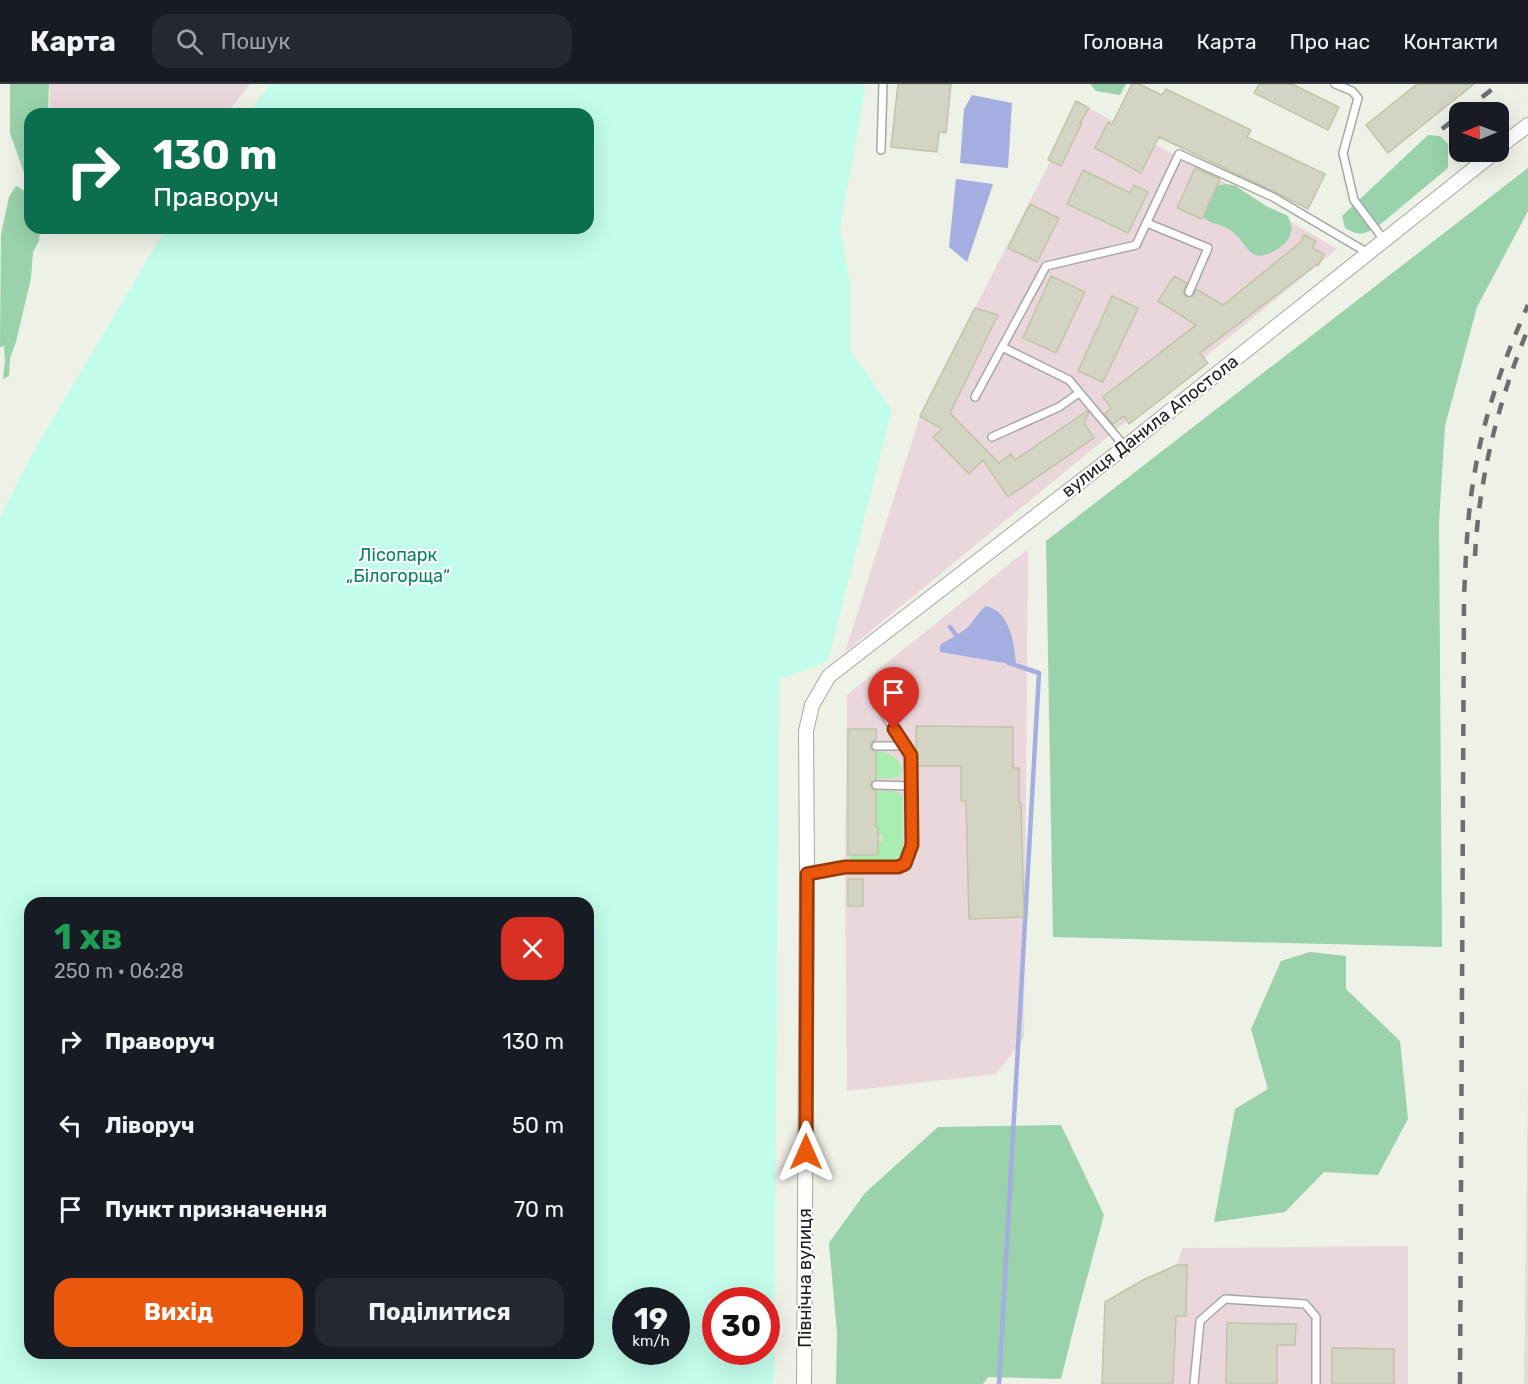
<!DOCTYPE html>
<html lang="uk">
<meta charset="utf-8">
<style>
body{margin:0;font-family:Rubik,sans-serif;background:#242831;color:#f1f3f6;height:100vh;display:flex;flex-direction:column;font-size:22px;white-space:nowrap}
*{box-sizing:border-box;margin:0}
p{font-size:20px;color:#9ea1a6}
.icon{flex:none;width:33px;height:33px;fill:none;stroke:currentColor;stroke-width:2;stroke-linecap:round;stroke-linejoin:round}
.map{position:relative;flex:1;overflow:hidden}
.drawer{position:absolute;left:24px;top:813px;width:570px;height:462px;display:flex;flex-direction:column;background:#171b24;border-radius:18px;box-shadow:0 6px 24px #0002}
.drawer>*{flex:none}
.hud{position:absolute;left:24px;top:24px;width:570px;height:126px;border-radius:18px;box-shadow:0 6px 24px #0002;background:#0b6e4f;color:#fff;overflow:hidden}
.needle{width:39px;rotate:269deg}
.buttons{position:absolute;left:1449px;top:18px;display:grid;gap:12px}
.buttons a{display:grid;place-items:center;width:60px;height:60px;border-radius:12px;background:#171b24;box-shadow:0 6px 24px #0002;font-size:30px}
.speed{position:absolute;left:612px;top:1203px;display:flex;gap:12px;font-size:30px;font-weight:700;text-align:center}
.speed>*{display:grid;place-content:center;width:78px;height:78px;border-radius:50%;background:#171b24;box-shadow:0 6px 24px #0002;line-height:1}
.speed small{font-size:15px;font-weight:400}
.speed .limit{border:9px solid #d22;background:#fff;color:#111}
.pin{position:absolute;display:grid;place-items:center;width:51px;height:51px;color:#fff;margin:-62px -26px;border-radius:50% 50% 50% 0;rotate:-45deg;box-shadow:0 0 6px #0007}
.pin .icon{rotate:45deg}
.me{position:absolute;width:66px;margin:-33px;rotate:0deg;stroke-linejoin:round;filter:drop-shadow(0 0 4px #0008)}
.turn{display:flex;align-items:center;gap:21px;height:126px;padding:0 30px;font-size:27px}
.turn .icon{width:78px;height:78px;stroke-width:2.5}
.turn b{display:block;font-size:42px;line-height:51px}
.round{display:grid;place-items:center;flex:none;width:63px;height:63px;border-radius:18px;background:#242831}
.head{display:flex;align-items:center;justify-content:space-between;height:102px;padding:0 30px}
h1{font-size:36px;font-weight:700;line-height:45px;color:#1e9e55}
.action{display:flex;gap:12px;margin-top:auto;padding:12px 30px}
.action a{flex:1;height:69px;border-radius:18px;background:#ea580c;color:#fff;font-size:24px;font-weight:700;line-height:69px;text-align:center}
.action a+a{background:#242831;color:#f1f3f6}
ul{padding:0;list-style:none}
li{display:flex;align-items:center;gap:18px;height:84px;padding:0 30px}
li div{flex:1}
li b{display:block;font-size:22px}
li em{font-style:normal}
header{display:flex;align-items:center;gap:36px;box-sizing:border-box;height:84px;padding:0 30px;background:#171b24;border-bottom:2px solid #363941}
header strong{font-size:28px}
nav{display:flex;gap:33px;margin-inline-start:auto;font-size:21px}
.search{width:420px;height:54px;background:#242831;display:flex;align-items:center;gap:15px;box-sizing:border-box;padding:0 21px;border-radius:18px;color:#9ea1a6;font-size:22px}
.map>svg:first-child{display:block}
.industrial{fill:#ead7db}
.grass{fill:#aaedb1}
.forest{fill:#99d2ab}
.park{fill:#c2fcea;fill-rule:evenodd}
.water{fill:#a4aee0}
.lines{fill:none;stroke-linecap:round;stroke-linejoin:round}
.stream{stroke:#a4aee0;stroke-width:4.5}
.building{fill:#d3d4c3;stroke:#c2c3a7;stroke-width:1.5}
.lane-casing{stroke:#a7a7a7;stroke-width:10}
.street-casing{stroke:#a7a7a7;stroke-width:16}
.lane{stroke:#fff;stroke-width:7}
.street{stroke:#fff;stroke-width:14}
.rail{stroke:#6e6e6e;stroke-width:4.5;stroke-dasharray:12 12;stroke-linecap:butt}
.route-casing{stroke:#983908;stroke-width:15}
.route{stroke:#ea580c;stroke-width:10}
.labels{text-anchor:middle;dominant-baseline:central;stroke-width:4.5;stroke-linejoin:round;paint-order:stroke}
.street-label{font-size:18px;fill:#202020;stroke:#fff}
.park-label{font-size:18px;fill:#07855e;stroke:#fff}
</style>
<header>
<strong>Карта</strong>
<div class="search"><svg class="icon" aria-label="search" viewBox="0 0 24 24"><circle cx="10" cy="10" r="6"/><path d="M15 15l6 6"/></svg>Пошук</div>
<nav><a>Головна</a><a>Карта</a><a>Про нас</a><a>Контакти</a></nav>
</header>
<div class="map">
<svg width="1528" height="1300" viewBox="0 0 1528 1300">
<rect width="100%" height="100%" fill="#eef1e6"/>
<path class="industrial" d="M50,0h200l-24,30h-176z
M1080,19l147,81 110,65 -492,403 75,-236z
M1028,465l-4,489 -28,36 -149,17 -2,-224 2,-172z
M1528,1002v298h-4z
M1408,1162v138h-306l3,-82 38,-22 34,-15 5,-17z"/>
<path class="grass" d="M876,667c14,2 27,7 26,24l-6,3 -20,1z
M876,707c10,0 21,-2 27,6v48l-2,11 -8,5h-43v-6h25l3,-1v-13h4v-6h-4v-8h-2z"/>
<path class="forest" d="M10,0h39l-1,30h-18v69l-6,-10 -14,-40z
M1090,0h36l-6,11 -24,-4z
M1428,51l12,1 8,8v24l-71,59c-13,8 -18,9 -32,1l-3,-12z
M1528,84v43l-51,96 -32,119 -6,97 3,424 -389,-10 -7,-396z
M1227,100l9,2 30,20 22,10 4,12c-1,4 -2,9 -5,13 -6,7 -24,19 -34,13 -9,-7 -13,-18 -23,-24 -14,-9 -18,-3 -32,-18l17,-26z
M16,102l14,8v34h10v2l-1,11 -6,11 -2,26 -15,64 -6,16 -1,18 -6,3 2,-18 -1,-15 -4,1 1,-113 8,-37z
M1310,868l36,4v33l54,52 8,78 -30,56 -54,-3 -39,40 -71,10 21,-113 33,-20 -17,-60 30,-68z
M1061,1041l43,90 -26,96 -17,68 -73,-2 -5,7h-147l1,-51 -8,-90 36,-50 73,-66z"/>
<path class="park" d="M271,0h592l2,8 -25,135 10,55v68l42,60 -64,251 -49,19 -5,704h-774v-867l31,-61 135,-228h422v-114h-341zM30,819h558v450h-558zM626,1216h50v52h-50zM716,1216h50v52h-50z"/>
<path class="water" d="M972,11l40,8 -4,65 -48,-5 4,-54z
M956,95l37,5 -26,78 -18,-15z
M986,522c24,5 29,39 30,59l-76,-13v-6l1,-2c9,-5 18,-10 26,-16 7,-7 12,-17 19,-22z"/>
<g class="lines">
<path class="stream" d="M950,543l9,12
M999,1300l40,-711 -30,-10"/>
</g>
<path class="building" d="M898,0h53l-5,49 -7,-1 -2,20 -46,-5z
M1132,0h7l23,11 4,-6 85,41 -4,7 78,37 -17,35 -33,-17 -116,-55 -18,36 -46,-25 13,-26 4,2z
M1259,0h33l47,23 -11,23 -74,-37z
M1417,0h57l-86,69 -22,-28z
M1076,17l13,7 -9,15h2l-21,43 -13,-6z
M1195,84l25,11 -18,40 -25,-11z
M1083,86l47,23 4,-8 14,7 -20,41 -61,-29z
M1030,120l29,14 -22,44 -29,-14z
M1304,151l12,6 -4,7 12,6 -6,12 -2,-1 -116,88 8,10 -79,61 -5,-8 -11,8 -9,-10 7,-6 -8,-11 93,-72 -38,-24 16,-25 13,7 -4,9 3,5 7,-1 3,-7 27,16 78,-63z
M1051,192l34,16 -29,61 -33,-15z
M1112,212l26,12 -35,74 -25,-11z
M975,224l23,7 -48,98 49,50 12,-9 4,6 72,-49 2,1 -5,11 10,15 -86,59 -25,-37 -14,14 -36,-37 9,-8 -22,-13z
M916,642l97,1v41h6v35h2l3,114 -55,2 -3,-118h-5v-35h-44z
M848,645h28v11l-3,1 -3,4 1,4 5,3v27l-4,3 -2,3 3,4 3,2v36h2v27l-2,1h-28z
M848,795h15v27h-15z
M1177,1181h10l-1,51h-10l-3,68h-71l3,-82 38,-22z
M1227,1239l69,1 -1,21h-18v39h-51z
M1332,1264l62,1v35h-62z"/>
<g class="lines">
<defs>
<path id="lane" d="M1335,0l17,7 6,7 -15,55 11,47 30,40
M881,66l2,-66
M1147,139l61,25 -19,44
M1002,263l67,33 56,67
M975,313l71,-131 90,-21 43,-91 94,43 95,56
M992,353l67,-30 20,-14
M876,662h29
M876,701l36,1
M807,790l38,-7h53l7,-3 7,-19 -1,-90 -28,-43
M1194,1300l6,-63 25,-22 80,5 11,13v67"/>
<path id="street" d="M1498,64l30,-23
M804,1300l3,-510 -1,-143 6,-26 17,-29 296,-229 370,-295"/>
</defs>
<use href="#lane" class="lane-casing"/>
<use href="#street" class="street-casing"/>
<use href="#lane" class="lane"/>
<use href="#street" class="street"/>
<path class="rail" d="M1463,28l36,-28
M1442,45l18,-14
M1475,472c4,-78 23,-154 53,-227
M1460,1300l4,-787c2,-41 3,-81 10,-120 9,-60 30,-118 54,-172"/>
</g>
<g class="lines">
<defs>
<path id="route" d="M806,1068l1,-278 38,-7h53l7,-3 7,-19 -1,-90 -17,-26"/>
</defs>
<use href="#route" class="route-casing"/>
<use href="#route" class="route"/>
</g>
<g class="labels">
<g class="street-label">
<text transform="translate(1150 342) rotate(-38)">вулиця Данила Апостола</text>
<text transform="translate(805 1194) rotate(-90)">Північна вулиця</text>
</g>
<g class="park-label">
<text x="398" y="471">Лісопарк<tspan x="398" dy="21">„Білогорща“</tspan></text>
</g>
</g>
</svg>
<div class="buttons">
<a><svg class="needle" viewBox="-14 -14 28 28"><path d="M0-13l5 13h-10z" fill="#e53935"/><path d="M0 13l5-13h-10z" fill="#9ea1a6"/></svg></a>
</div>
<div class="speed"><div>19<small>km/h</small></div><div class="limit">30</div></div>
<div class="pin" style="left:894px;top:645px;background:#d93025"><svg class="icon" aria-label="arrive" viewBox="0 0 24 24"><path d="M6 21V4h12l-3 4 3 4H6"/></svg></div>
<svg class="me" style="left:806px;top:1068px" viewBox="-20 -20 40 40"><path d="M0-17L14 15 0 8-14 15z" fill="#ea580c" stroke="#fff" stroke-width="4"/></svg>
<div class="hud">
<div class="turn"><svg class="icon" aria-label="right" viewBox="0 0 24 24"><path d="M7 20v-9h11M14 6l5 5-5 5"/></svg><div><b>130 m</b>Праворуч</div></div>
</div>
<section class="drawer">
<div class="head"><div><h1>1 хв</h1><p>250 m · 06:28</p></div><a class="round" style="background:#d93025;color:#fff"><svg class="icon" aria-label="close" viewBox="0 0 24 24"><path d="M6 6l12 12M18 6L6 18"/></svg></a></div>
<ul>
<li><svg class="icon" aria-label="right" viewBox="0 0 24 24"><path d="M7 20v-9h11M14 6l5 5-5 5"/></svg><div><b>Праворуч</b></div><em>130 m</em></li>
<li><svg class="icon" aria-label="left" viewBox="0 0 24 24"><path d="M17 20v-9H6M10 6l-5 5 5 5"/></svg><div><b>Ліворуч</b></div><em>50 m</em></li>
<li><svg class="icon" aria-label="arrive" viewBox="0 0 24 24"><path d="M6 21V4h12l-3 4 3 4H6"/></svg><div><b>Пункт призначення</b></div><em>70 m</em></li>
</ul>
<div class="action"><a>Вихід</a><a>Поділитися</a></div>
</section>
</div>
